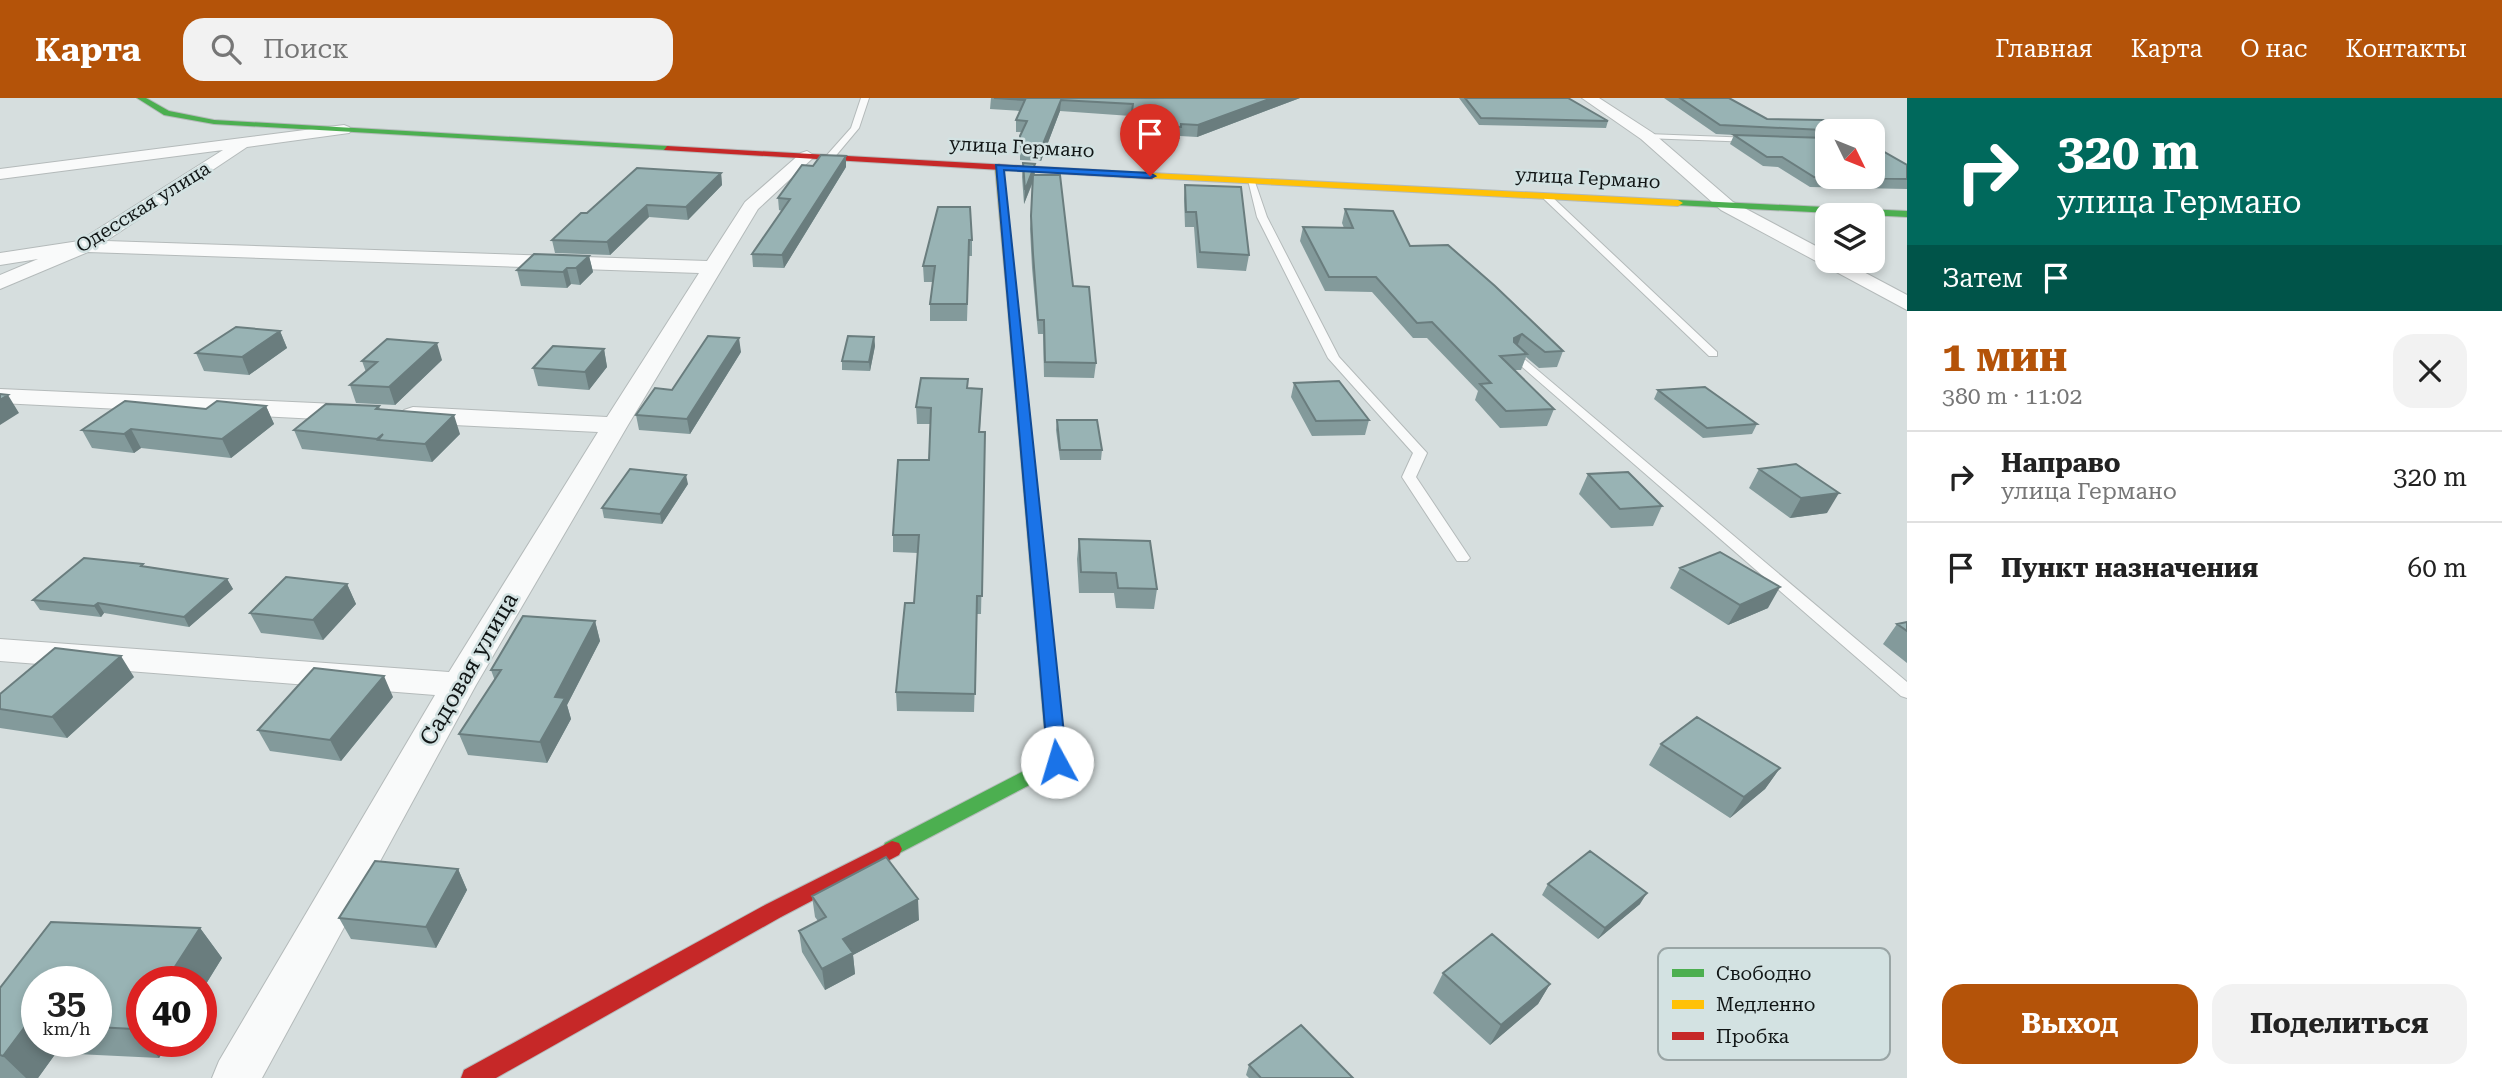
<!DOCTYPE html>
<html lang="ru">
<meta charset="utf-8">
<style>
body{margin:0;font-family:"Roboto Serif",serif;background:#f2f2f2;color:#222;height:100vh;display:flex;flex-direction:column;font-size:26px;white-space:nowrap}
*{box-sizing:border-box;margin:0}
p{font-size:23px;color:#767676}
.icon{flex:none;width:38px;height:38px;fill:none;stroke:currentColor;stroke-width:2;stroke-linecap:round;stroke-linejoin:round}
.map{position:relative;flex:1;overflow:hidden}
.details{display:flex;flex-direction:column;background:#fff;width:595px}
.details>*{flex:none}
.hud{background:#00695c;color:#fff;overflow:hidden}
.needle{width:46px;rotate:133deg}
.fabs{position:absolute;left:1815px;top:21px;display:grid;gap:14px}
.fabs a{display:grid;place-items:center;width:70px;height:70px;border-radius:14px;background:#fff;box-shadow:0 4px 10px #0003;font-size:35px}
.speed{position:absolute;left:21px;top:868px;display:flex;gap:14px;font-size:35px;font-weight:700;text-align:center}
.speed>*{display:grid;place-content:center;width:91px;height:91px;border-radius:50%;background:#fff;box-shadow:0 4px 10px #0003;line-height:1}
.speed small{font-size:18px;font-weight:400}
.speed .limit{border:10px solid #d22;background:#fff;color:#111}
.pin{position:absolute;display:grid;place-items:center;width:60px;height:60px;color:#fff;margin:-72px -30px;border-radius:50% 50% 50% 0;rotate:-45deg;box-shadow:0 0 7px #0007}
.pin .icon{rotate:45deg}
.me{position:absolute;width:77px;margin:-38px;rotate:354deg;stroke-linejoin:round;filter:drop-shadow(0 0 5px #0008)}
.turn{display:flex;align-items:center;gap:24px;height:147px;padding:0 35px;font-size:32px}
.turn .icon{width:91px;height:91px;stroke-width:2.5}
.turn b{display:block;font-size:49px;line-height:60px}
.then{display:flex;align-items:center;height:66px;padding:0 35px;background:#0003;gap:14px;font-size:26px}
.round{display:grid;place-items:center;flex:none;width:74px;height:74px;border-radius:21px;background:#f2f2f2}
.head{display:flex;align-items:center;justify-content:space-between;height:119px;padding:0 35px}
h1{font-size:42px;font-weight:700;line-height:52px;color:#b45309}
.cta{display:flex;gap:14px;margin-top:auto;padding:14px 35px}
.cta a{flex:1;height:80px;border-radius:21px;background:#b45309;color:#fff;font-size:28px;font-weight:700;line-height:80px;text-align:center}
.cta a+a{background:#f2f2f2;color:#222}
ul{padding:0;list-style:none}
li{display:flex;align-items:center;gap:21px;height:91px;padding:0 35px;border-top:2px solid #e0e0e0}
li div{flex:1}
li b{display:block;font-size:26px}
li em{font-style:normal}
header{display:flex;align-items:center;gap:42px;box-sizing:border-box;height:98px;padding:0 35px;background:#b45309;color:#fff}
header strong{font-size:33px}
nav{display:flex;gap:38px;margin-inline-start:auto;font-size:24px}
.search{width:490px;height:63px;background:#f2f2f2;display:flex;align-items:center;gap:18px;box-sizing:border-box;padding:0 24px;border-radius:21px;color:#767676;font-size:26px}
main{display:flex;flex:1;min-height:0}
.map>svg:first-child{display:block}
.lines{fill:none;stroke-linecap:round;stroke-linejoin:round}
.lane-casing{stroke:#b4baba;stroke-width:2}
.street-casing{stroke:#b4baba;stroke-width:2}
.fast-casing{stroke:#b4baba;stroke-width:2}
.slow-casing{stroke:#b4baba;stroke-width:2}
.jam-casing{stroke:#b4baba;stroke-width:2}
.lane{fill:#f9fafa;fill-rule:evenodd}
.street{fill:#f9fafa;fill-rule:evenodd}
.fast{fill:#4caf50;fill-rule:evenodd}
.slow{fill:#ffc107;fill-rule:evenodd}
.jam{fill:#c62828;fill-rule:evenodd}
.wall{fill:#839a9b;fill-rule:evenodd}
.shaded-wall{fill:#6a7d7e}
.building{fill:#98b3b4;stroke:#6a7d7e;stroke-width:2}
.route{fill:#1a73e8;stroke:#114b97;stroke-width:2}
.labels{text-anchor:middle;dominant-baseline:central;stroke-width:5;stroke-linejoin:round;paint-order:stroke}
.far-street-label{font-size:19px;fill:#111616;stroke:#d3e2e2}
.street-label{font-size:23px;fill:#111616;stroke:#d3e2e2}
.key{fill:#d3e2e2;stroke:#99a5a5;stroke-width:2}
.key-label{font-size:19px;fill:#111616}
</style>
<header>
<strong>Карта</strong>
<div class="search"><svg class="icon" aria-label="search" viewBox="0 0 24 24"><circle cx="10" cy="10" r="6"/><path d="M15 15l6 6"/></svg>Поиск</div>
<nav><a>Главная</a><a>Карта</a><a>О нас</a><a>Контакты</a></nav>
</header>
<main>
<div class="map">
<svg width="1907" height="980" viewBox="0 0 1907 980">
<rect width="100%" height="100%" fill="#d6dede"/>
<g class="lines">
<defs>
<path id="lane" d="M861,0h8l-10,30 -26,31h-6v-4l24,-27z
M1647,36l106,4 4,2 -4,2 -109,-4z
M1248,82l7,2 12,35 72,140 88,96 -11,24 54,81 -3,3h-10l-55,-84 11,-24 -85,-95 -71,-141z
M1544,97h6l167,157v4h-8l-165,-157z
M1516,254l391,330v16l-6,-2 -389,-338 -2,-2z"/>
<path id="street" d="M1582,0h17l54,35 80,69 94,50v9h16l64,34v15l-186,-100 -80,-71z
M344,27l5,2 3,3 -3,3 -102,14 -141,94 601,20 38,-59 56,-49 6,-2 8,5 -57,53 -130,216 -152,260 -214,393h-50l7,-17 216,-366 -435,-34v-22l449,33 149,-240 -185,-9 -9,-3 -4,-5 4,-5 9,-3 194,10 92,-144 -611,-21 -88,37v-14l38,-16 -38,6v-12l79,-12 144,-91 -223,29v-10z
M0,291l358,16 9,3 4,5 -4,5 -9,3 -358,-18z"/>
<path id="fast" d="M137,0h9l23,13 45,9 453,26 4,2 -4,2 -453,-26 -50,-9z
M1678,102l229,11v6l-232,-12 -2,-2z
M1012,197l5,3 49,464 -2,5 -172,90 -7,-2 -3,-6 3,-6 162,-84 -40,-461z"/>
<path id="slow" d="M999,66l4,3 14,131 -5,3 -5,-3 -12,-131z
M1152,75l526,27 5,3 -5,3 -529,-28v-4z"/>
<path id="jam" d="M667,48l485,27 4,3 -4,3 -488,-29z
M892,743l7,2 3,6 -3,6 -118,62 -285,161h-35l3,-8 301,-165z"/>
</defs>
<use href="#lane" class="lane-casing"/>
<use href="#street" class="street-casing"/>
<use href="#fast" class="fast-casing"/>
<use href="#slow" class="slow-casing"/>
<use href="#jam" class="jam-casing"/>
<use href="#lane" class="lane"/>
<use href="#street" class="street"/>
<use href="#fast" class="fast"/>
<use href="#slow" class="slow"/>
<use href="#jam" class="jam"/>
</g>
<path class="wall" d="M991,0h309l-103,39 -17,-1v3l-52,-2 3,-21 -71,-5 -19,50 -21,-1v-24l2,-4h-6v-12l4,-9 -30,-2z
M1459,0h109l40,23 -2,7 -127,-3z
M1664,0h65l38,21 76,12h-16v46l80,-12v24l-97,-2 -32,-20 -15,-1 -33,-22 4,-9 -18,-1z
M1023,65l12,1v11l38,111 23,77 -2,15 -50,-1 -1,-43h-5l-6,-66 -2,-39 3,-47 -9,22 -2,-27z
M846,69l-62,101 -31,-1 -1,-13 30,-43 -3,-1 -1,-12z
M721,75l1,12 -34,35 -39,-3 -39,38 -55,-2 -3,-13 35,-27z
M1185,87l64,70 -3,16 -49,-3 -3,-41h-9l-1,-28z
M938,109l34,33v16h-3l-2,65h-37v-17l3,-22h-9l-1,-16z
M1345,111l65,37 153,105 -6,16 -18,1 -13,-11 -5,13h-7l40,39 -7,17 -47,2 -25,-28 3,-9 -51,-53h-14l-41,-46 -47,-1 -25,-50 3,-14 41,1 -2,-5z
M589,158l4,16 -13,13 -9,-1 -4,4 -46,-2 -4,-16z
M280,233l7,17 -38,27 -45,-4 -8,-18z
M874,239l1,9 -5,25 -28,-1v-9z
M604,251l3,18 -18,23 -51,-4 -5,-18z
M741,254l-51,82 -51,-4 -3,-15 36,-25z
M442,262l-47,45 -39,-2 -6,-18 16,-13 -4,-11z
M1294,285l75,37 -4,15 -53,1 -21,-39z
M968,290l14,1 -2,43h5l-4,182h-4l-3,98 -77,-1 -1,-19 18,-89 4,-50 -25,-1v-17l36,-75 1,-36h-13l-1,-17z
M1658,292l99,34 -5,10 -49,4 -49,-39z
M266,308l8,18 -43,34 -90,-10 -7,5 -42,-5 -10,-18 124,-21z
M379,308l1,3 80,25 -28,28 -130,-13 -8,-19z
M1057,322l45,30 -1,10h-41l-4,-30z
M1759,371l68,44 -37,5 -41,-30z
M1588,376l74,32 -9,20 -42,2 -32,-34z
M688,386l-26,40 -58,-6 -2,-10z
M1079,441l78,50 -3,20 -38,-1 -2,-15h-35l-2,-34z
M144,468l83,13 6,10 -44,38 -85,-14 -3,4 -61,-7 -7,-10z
M1680,470l88,40 -40,17 -58,-37z
M347,486l9,20 -33,36 -62,-7 -11,-20z
M595,523l5,20 -33,64 4,14 -24,44 -79,-8 -9,-21 36,-53 -4,-11z
M1907,524v41l-24,-19 14,-20z
M134,579l-67,61 -67,-10v-34z
M393,599l-52,64 -71,-10 -12,-21z
M1661,646l119,24 -15,21 -35,29 -81,-53z
M458,771l9,21 -31,58 -85,-9 -12,-21z
M1548,786l92,20 -42,35 -56,-44z
M812,798l107,24 -66,35 2,19 -30,16 -23,-38 -3,-21 19,-10 -3,-4z
M51,824l149,6 22,30 -21,34v-10h-59v59h28l-11,17 -103,-5 -18,25h-38v-90zM37,884h59v59h-59z
M1443,875l107,11 -12,20 -48,41 -57,-52z
M1249,967l104,13h-104l-3,-3z"/>
<path class="shaded-wall" d="M1272,0h28l-103,39 1,-12z
M1061,2l-1,11 -19,50v-12z
M846,58v11l-62,101 -2,-13z
M1035,66l-1,14 -10,26 1,-14z
M721,75l1,12 -34,35 -2,-13z
M647,107l2,12 -39,38 -3,-13z
M589,158l4,16 -13,13 -4,-17z
M567,170l4,16 -4,4 -4,-16z
M280,233l7,17 -38,27 -7,-18z
M1522,236l-6,15 -7,5 5,-16z
M874,239l1,9 -5,25 -1,-9z
M739,240l2,14 -51,82 -3,-15z
M437,245l5,17 -47,45 -6,-18z
M604,251l3,18 -18,23 -4,-18z
M8,297l11,18 -19,12v-25z
M266,308l8,18 -43,34 -9,-19z
M454,317l6,19 -28,28 -7,-18z
M131,331l10,19 -7,5 -10,-19z
M686,377l2,9 -26,40 -2,-10z
M1839,395l-12,20 -37,5 11,-20z
M227,481l6,10 -44,38 -5,-10z
M347,486l9,20 -33,36 -10,-20z
M1780,489l-12,21 -40,17 12,-20z
M98,505l6,10 -3,4 -7,-11z
M595,523l5,20 -33,64 4,14 -24,44 -7,-21 15,-45z
M121,558l13,21 -67,61 -15,-21z
M384,578l9,21 -52,64 -11,-21z
M1780,670l-15,21 -35,29 14,-21z
M458,771l9,21 -31,58 -10,-21z
M1647,795l-7,11 -42,35 7,-11z
M918,801l1,21 -66,35 2,19 -30,16 -3,-21 21,-30z
M200,830l22,30 -21,34v-10h-36z
M1550,886l-12,20 -48,41 11,-20z
M142,918v22l-8,-9z
M27,926l10,10v7h7l12,12 -18,25h-12l-23,-22z
M145,943h25l-11,17z"/>
<path class="building" d="M994,0h278l-74,27 -17,-1v3l-51,-2 3,-21 -72,-4 -20,49 -20,-1 -1,-12 7,-15 -11,-1 9,-20z
M1465,0h103l40,23 -127,-3z
M1680,0h49l38,21 56,1 20,11 -123,-6z
M1734,37l93,3v39h45v-32l35,20v14l-93,-2 -32,-20h-15z
M821,57l25,1 -64,99 -30,-1 38,-55 -12,-1 24,-33 11,1z
M1023,65l12,1 -10,26z
M637,70l84,5 -35,34 -39,-2 -40,37 -55,-2 29,-27h6z
M1033,77h27l13,111 16,1 7,76 -51,-1 -1,-42h-6l-5,-66 -2,-38z
M1185,87l56,2 8,68 -49,-3 -4,-40h-10z
M938,109h32l2,33h-3l-2,64h-37l5,-38h-12z
M1345,111l48,2 17,35 38,-1 47,41 68,65 -18,1 -23,-18 -8,4v4l13,12 -27,2 54,53 -48,2 -26,-27 11,-1 -59,-61 -15,1 -41,-46h-47l-26,-50 50,1z
M534,156l55,2 -13,12h-9l-4,4 -46,-2z
M236,229l44,4 -38,26 -46,-4z
M708,238l31,2 -52,81 -51,-4 19,-27 17,2z
M848,238l26,1 -5,25 -27,-1z
M387,241l50,4 -48,44 -39,-2 27,-23 -15,-1z
M553,248l51,3 -19,23 -52,-4z
M921,280l47,1 -1,9 15,1 -3,43h6l-3,164h-5l-2,98 -79,-2 9,-89h9l5,-68h-26l5,-75h31l2,-52 -15,-1z
M1339,283l30,39 -53,1 -22,-38z
M1705,289l52,37 -50,4 -49,-38z
M0,296l8,1 -8,5z
M125,303l81,8 11,-8 49,5 -44,33 -91,-10 -7,5 -42,-4z
M326,306l53,2 -3,3 78,6 -29,29 -47,-4 5,-6 -6,5 -83,-9z
M1057,322h40l5,30h-42z
M1796,366l43,29 -38,5 -42,-29z
M630,371l56,6 -26,39 -58,-6z
M1628,374l34,34 -42,3 -32,-35z
M1079,441l71,2 7,48 -39,-1 -2,-15 -35,-1z
M1720,454l60,35 -40,18 -60,-37z
M84,460l59,6 -2,2 86,13 -43,38 -86,-14 -4,3 -61,-6z
M286,479l61,7 -34,36 -63,-7z
M523,518l72,5 -40,76 10,1 -25,44 -81,-8 42,-64h-10z
M1907,524v9l-10,-7z
M55,550l66,8 -69,61 -52,-8v-15z
M314,570l70,8 -54,64 -72,-10z
M1697,619l83,51 -36,29 -83,-53z
M1590,753l57,42 -42,35 -57,-44z
M886,759l32,42 -75,40 10,14 -31,16 -23,-38 27,-14 -14,-21z
M375,763l83,8 -32,58 -87,-9z
M51,824l149,6 -35,54h-23v34l-8,13 -38,-2v-45h-59v42h-10l-24,32 -3,-1v-67z
M1492,836l58,50 -49,41 -58,-52z
M1301,927l52,53h-92l-12,-13z"/>
<path class="route" d="M996,67l154,8 5,3 -5,2 -146,-8 63,592 -3,5h-14l-2,-5z"/>
<g class="labels">
<g class="far-street-label">
<text transform="translate(1022 49) rotate(3)">улица Германо</text>
<text transform="translate(1588 80) rotate(3)">улица Германо</text>
<text transform="translate(143 109) rotate(-32)">Одесская улица</text>
</g>
<g class="street-label">
<text transform="translate(469 571) rotate(-60)">Садовая улица</text>
</g>
</g>
<rect x="1658" y="850" width="232" height="112" rx="10" class="key"/>
<rect x="1672" y="871" width="32" height="8" fill="#4caf50"/>
<rect x="1672" y="902" width="32" height="9" fill="#ffc107"/>
<rect x="1672" y="934" width="32" height="8" fill="#c62828"/>
<g class="key-label">
<text x="1716" y="882">Свободно</text>
<text x="1716" y="913">Медленно</text>
<text x="1716" y="945">Пробка</text>
</g>
</svg>
<div class="fabs">
<a><svg class="needle" viewBox="-14 -14 28 28"><path d="M0-13l5 13h-10z" fill="#e53935"/><path d="M0 13l5-13h-10z" fill="#767676"/></svg></a>
<a><svg class="icon" aria-label="layers" viewBox="0 0 24 24"><path d="M12 4l9 5-9 5-9-5zM3 14l9 5 9-5"/></svg></a>
</div>
<div class="speed"><div>35<small>km/h</small></div><div class="limit">40</div></div>
<div class="pin" style="left:1150px;top:78px;background:#d93025"><svg class="icon" aria-label="arrive" viewBox="0 0 24 24"><path d="M6 21V4h12l-3 4 3 4H6"/></svg></div>
<svg class="me" style="left:1057px;top:664px" viewBox="-20 -20 40 40"><circle r="19" fill="#fff"/><path d="M0-13L10 11 0 6-10 11z" fill="#1a73e8"/></svg>
</div>
<section class="details">
<div class="hud">
<div class="turn"><svg class="icon" aria-label="right" viewBox="0 0 24 24"><path d="M7 20v-9h11M14 6l5 5-5 5"/></svg><div><b>320 m</b>улица Германо</div></div>
<div class="then">Затем<svg class="icon" aria-label="arrive" viewBox="0 0 24 24"><path d="M6 21V4h12l-3 4 3 4H6"/></svg></div>
</div>
<div class="head"><div><h1>1 мин</h1><p>380 m · 11:02</p></div><a class="round"><svg class="icon" aria-label="close" viewBox="0 0 24 24"><path d="M6 6l12 12M18 6L6 18"/></svg></a></div>
<ul>
<li><svg class="icon" aria-label="right" viewBox="0 0 24 24"><path d="M7 20v-9h11M14 6l5 5-5 5"/></svg><div><b>Направо</b><p>улица Германо</p></div><em>320 m</em></li>
<li><svg class="icon" aria-label="arrive" viewBox="0 0 24 24"><path d="M6 21V4h12l-3 4 3 4H6"/></svg><div><b>Пункт назначения</b></div><em>60 m</em></li>
</ul>
<div class="cta"><a>Выход</a><a>Поделиться</a></div>
</section>
</main>
